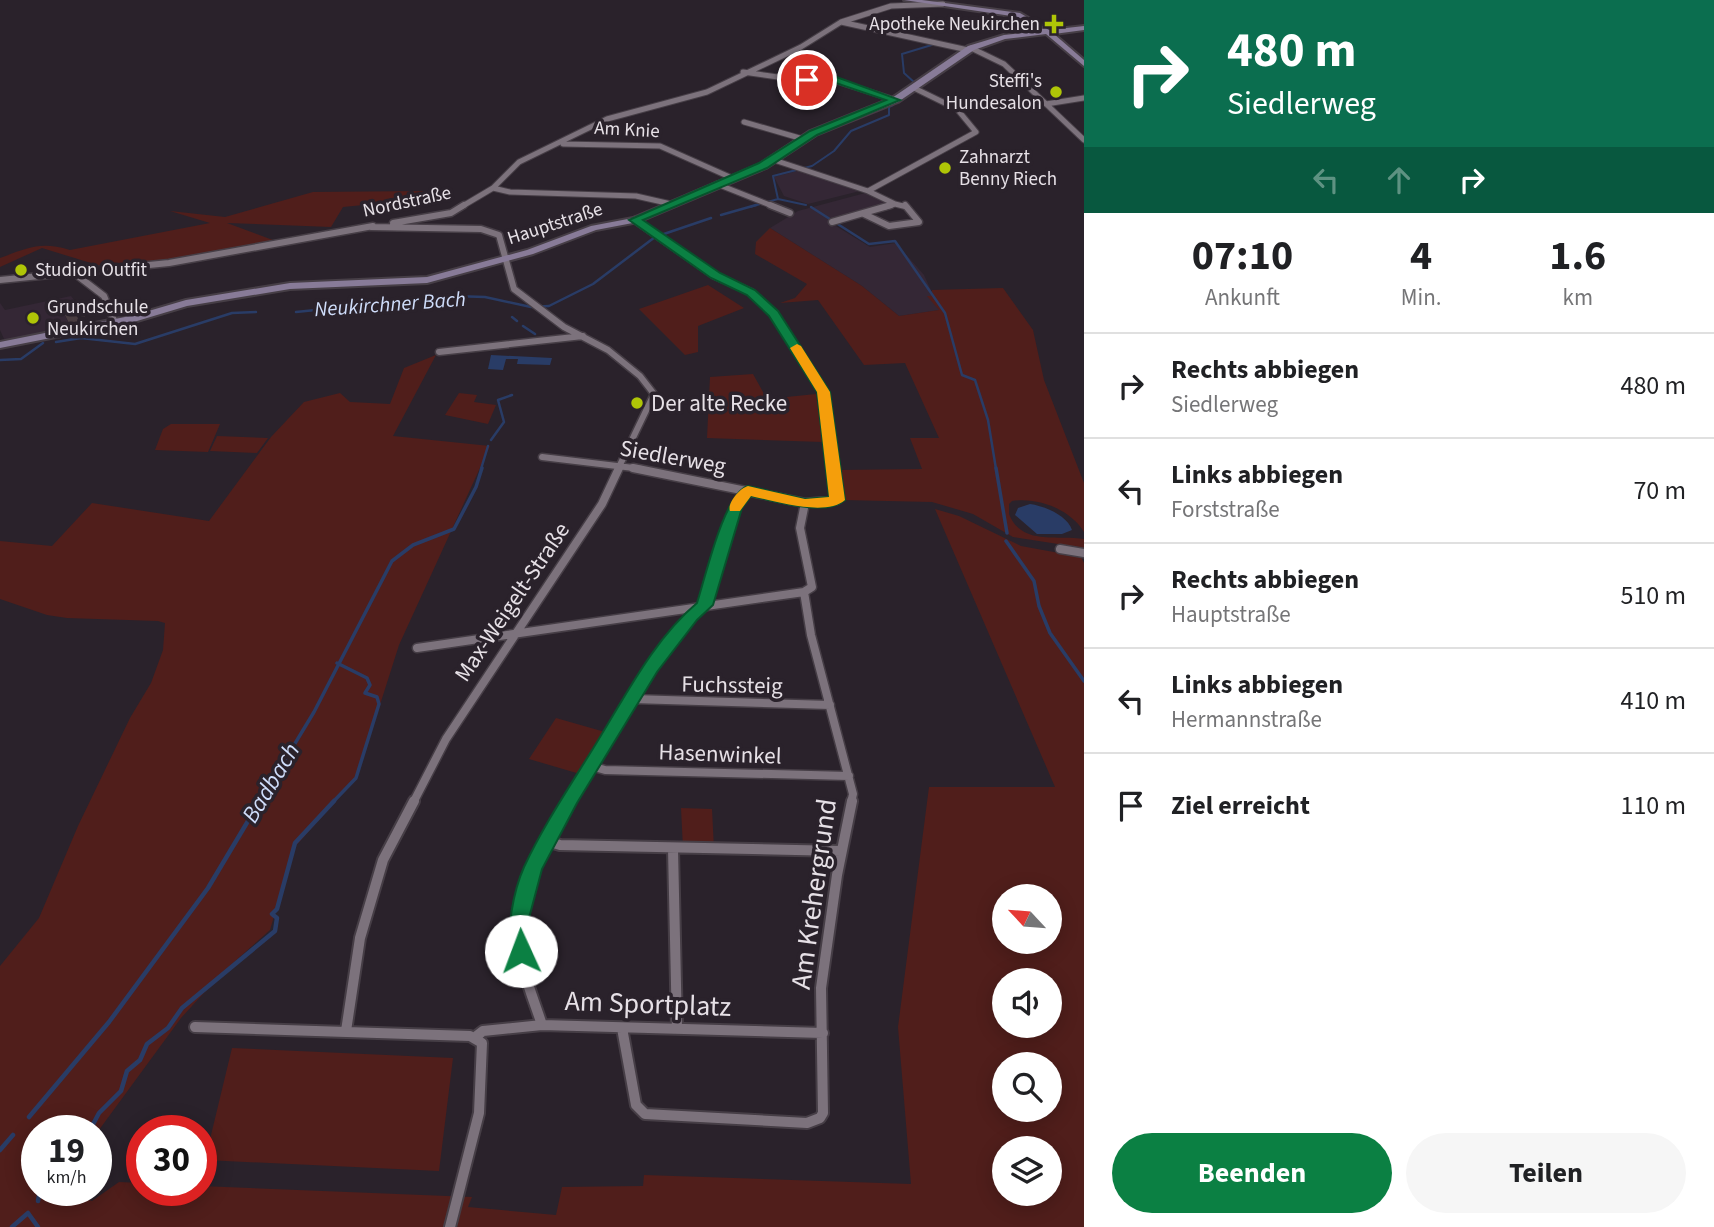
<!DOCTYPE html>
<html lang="de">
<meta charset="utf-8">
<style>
body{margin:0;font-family:"Source Sans 3",sans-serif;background:#f6f6f6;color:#202124;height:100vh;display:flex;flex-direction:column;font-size:26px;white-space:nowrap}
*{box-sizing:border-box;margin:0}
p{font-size:23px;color:#757577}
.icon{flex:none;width:38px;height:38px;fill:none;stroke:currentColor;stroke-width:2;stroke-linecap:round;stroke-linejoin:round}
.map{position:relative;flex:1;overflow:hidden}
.drawer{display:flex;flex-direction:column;background:#fff;width:630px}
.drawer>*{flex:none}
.guide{background:#0b6e4f;color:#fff;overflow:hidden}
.needle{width:46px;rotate:296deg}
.tools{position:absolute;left:992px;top:884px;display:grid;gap:14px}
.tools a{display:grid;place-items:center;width:70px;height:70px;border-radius:50%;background:#fff;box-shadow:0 4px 18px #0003;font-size:35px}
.speed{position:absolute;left:21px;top:1115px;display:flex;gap:14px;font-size:35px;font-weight:700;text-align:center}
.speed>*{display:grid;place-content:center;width:91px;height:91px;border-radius:50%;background:#fff;box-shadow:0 4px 18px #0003;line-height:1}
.speed small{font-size:18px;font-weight:400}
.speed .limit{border:10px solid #d22;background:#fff;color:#111}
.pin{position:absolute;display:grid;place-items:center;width:60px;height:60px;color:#fff;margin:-30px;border:4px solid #fff;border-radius:50%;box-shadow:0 2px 7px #0007}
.me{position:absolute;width:77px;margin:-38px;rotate:358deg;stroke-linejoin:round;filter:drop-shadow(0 0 5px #0008)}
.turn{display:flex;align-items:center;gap:24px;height:147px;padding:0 28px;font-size:32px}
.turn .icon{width:91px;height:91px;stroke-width:2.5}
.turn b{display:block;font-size:49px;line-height:60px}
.lanes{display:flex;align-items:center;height:66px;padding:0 28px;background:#0003;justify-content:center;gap:35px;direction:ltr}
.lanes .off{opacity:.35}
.eta{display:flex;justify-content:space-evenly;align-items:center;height:119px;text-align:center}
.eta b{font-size:42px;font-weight:700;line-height:49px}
.action{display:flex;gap:14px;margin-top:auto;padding:14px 28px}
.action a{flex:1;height:80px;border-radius:42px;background:#0b8043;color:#fff;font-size:28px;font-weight:700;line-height:80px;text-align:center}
.action a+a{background:#f6f6f6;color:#202124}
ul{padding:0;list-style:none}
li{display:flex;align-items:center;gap:21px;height:105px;padding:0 28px;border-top:2px solid #e0e0e0}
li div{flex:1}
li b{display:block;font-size:26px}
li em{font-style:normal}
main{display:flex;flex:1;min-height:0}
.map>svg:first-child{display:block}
.built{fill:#342735}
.green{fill:#501e1b;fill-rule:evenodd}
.water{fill:#293c66}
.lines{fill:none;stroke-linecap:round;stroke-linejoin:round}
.stream-far3{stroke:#293c66;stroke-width:2}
.stream-far2{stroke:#293c66;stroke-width:2.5}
.stream-far1{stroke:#293c66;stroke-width:3.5}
.stream{stroke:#293c66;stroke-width:4.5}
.building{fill:#493c40}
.street-far3-casing{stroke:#463e46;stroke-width:7}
.street-far2-casing{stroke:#463e46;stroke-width:9}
.street-far1-casing{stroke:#463e46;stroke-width:11}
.street-casing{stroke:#463e46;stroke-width:14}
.secondary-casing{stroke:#463e46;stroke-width:4}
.street-far3{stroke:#7c727c;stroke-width:5}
.street-far2{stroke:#7c727c;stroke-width:6}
.street-far1{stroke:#7c727c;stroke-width:8}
.street{stroke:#7c727c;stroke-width:10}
.secondary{fill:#887b98;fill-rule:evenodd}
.route{fill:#0b8043;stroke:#07532c;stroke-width:2}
.slow{fill:#f59e0b}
.poi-dot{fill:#afc507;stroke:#2a222b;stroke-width:2.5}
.labels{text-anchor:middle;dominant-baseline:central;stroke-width:7;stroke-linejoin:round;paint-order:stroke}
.far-poi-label{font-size:19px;fill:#e6e0e6;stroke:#2a222b;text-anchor:start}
.far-street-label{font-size:19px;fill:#e6e0e6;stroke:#2a222b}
.far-water-label{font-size:21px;font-style:italic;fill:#cfddfa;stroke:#2a222b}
.poi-label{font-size:23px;fill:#e6e0e6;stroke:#2a222b;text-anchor:start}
.street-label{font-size:23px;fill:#e6e0e6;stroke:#2a222b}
.water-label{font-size:24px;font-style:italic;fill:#cfddfa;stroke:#2a222b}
.near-street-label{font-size:28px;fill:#e6e0e6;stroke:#2a222b}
</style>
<main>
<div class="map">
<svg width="1084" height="1227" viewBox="0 0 1084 1227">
<rect width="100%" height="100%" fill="#2a222b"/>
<path class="built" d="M804,169l60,21 -56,14 -24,-8 -10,-19z
M869,192l21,12 -59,19 39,24 26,-4 28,32 16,35 -41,6 -37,-30 -92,-58 28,-17z
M71,296l7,9 -15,6 8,18 -66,12 -5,-11v-27l5,7z"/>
<path class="green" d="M427,191l-13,9 -71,7 -12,20 -104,-4 51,19 -54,12 -117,14 -65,-20 -42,19v-9c28,-10 40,-17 70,-8l140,-27 -40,-12 55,6 88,-25z
M770,228l92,58 37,30 40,-6 -12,-14h4l1,-6 71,-2 30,42 11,50 40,103v49c-14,-23 -46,-35 -72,-31l-3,3v10c13,33 50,20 75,25v9l-71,-11 -40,-23 -41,-12 -89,-2 -4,-30 83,-1 -12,-31h29l-34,-75 -41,2 -46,-65 -38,3 15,-5 12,-14 -52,-30 1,-12z
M708,285l36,23 -46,18v26l-13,3 -46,-46z
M436,355l-43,81 97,10 -91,199 -42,132 -63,71 -24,82 -47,42 -42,46 -85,116v-4h-59v60h18l37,11 27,-19 23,1v7h59v-4l271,11 -4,10 88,8 6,-28 81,-1 1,-11 267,9 -13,-157 31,-240h126l-120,-278 24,7 62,30 60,11 3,6v664h-1084v-261l39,-48 39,-92 52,-108 21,-35 12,-33 2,-27 -7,-2 -91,-3 -20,-3 -47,-16v-58l52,5 40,-43 117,18 62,-84 33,-35 36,-9 10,9 40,2 14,-36zM1004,896h46v46h-46zM1004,980h46v46h-46zM1004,1064h46v46h-46zM1004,1148h46v46h-46z
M753,374l14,25 49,-5 7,48 -116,-4 3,-61z
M459,393l18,2 -3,7 22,3 -8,19 -43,-9z
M171,424h49l-12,28 -53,-2 8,-21z
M217,436l51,2 -11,15 -47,-2z
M556,718l49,14 -25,42 -51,-15z
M681,808l31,1 2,40 -31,-1z
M232,1048l221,10 -14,113 -234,-11z"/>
<path class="water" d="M491,355l61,3 -2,7 -33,-1 1,-5h-12l-3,11 -15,-1z
M1030,504c14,2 37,11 42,26l-10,4h-25l-22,-19 3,-7z"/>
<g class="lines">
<path class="stream-far3" d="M915,83l-11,-10 -2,-19 33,-10
M778,199l28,6
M750,207l28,-8 -5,-23 39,-10 22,-15 17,-20 38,-16v-8l4,-2"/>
<path class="stream-far2" d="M811,207l58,37 26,-3 50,72 17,62 13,5 13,40 8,49
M721,215l35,-10
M296,312l157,-16 32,1 46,10 18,-1 44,-22 62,-47 56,-19
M512,317l5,4
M523,326l12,8
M56,342l25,-4 54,6 97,-31 24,-1
M0,360l21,-1 22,-16
M491,440l13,-18 -6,-22 14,-5
M481,469l7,-23"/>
<path class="stream-far1" d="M996,468l11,65
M1006,541l28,40 5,25 11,27 34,48
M259,803l55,-91 78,-151 21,-16 41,-16 22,-42 6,-19
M332,803l24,-25 23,-74 -2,-7 -12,-4 5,-8 -3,-7 -30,-15"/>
<path class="stream" d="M29,1117l80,-95 99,-134 52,-87
M90,1130l9,-17 22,-22 6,-20 13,-11 7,-16 21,-16 14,-20 93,-77 2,-13 -5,-4 5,-5 18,-66 39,-42
M0,1150l13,-15
M38,1201l2,-11
M12,1227l16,-14 10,14"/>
</g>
<path class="building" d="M82,304l3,13 -9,-2 5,8 -11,2 -6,-12 -13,-2z"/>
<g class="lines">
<defs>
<path id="street-far3" d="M841,22l127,28
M971,48l33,16 80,76
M743,72l56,8 28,-2 68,22
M1046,104l38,-6
M744,122l59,17
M563,144l97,2 72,32
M774,160l94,31 27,13 -10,3
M717,184l58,23
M493,188l17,4 126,4 35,8
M868,191l108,-59 -19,-23 -43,-21
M895,204l12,3
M461,207l32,-19 26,-26 88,-43 100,-27 94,-45 40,-25 50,-16 52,-2"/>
<path id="street-far2" d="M770,205l20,8
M864,214l25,12 30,-4 -14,-17
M635,220l80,56 36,16 23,22 49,78 10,77
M832,222l59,-17
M393,223l58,-10 13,-8
M371,227l110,2 18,6 15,54 50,38 44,23 32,26 14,18 -36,75
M74,273l30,23 11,27
M0,280l169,-17 204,-37
M439,352l144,-16
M542,457l100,12"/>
<path id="street-far1" d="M633,468l172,35 32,-3 -4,-32
M1060,549l24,4
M804,592l8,-5 -12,-59 5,-25
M804,592l7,43 42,159 -2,9
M417,648l387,-56
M633,699l197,6
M591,766l14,4 244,6
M413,803l33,-64 156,-235 17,-36
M568,803l82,-133 41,-53 14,-12 27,-91 16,-23"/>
<path id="street" d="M547,841l13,4 281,6
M673,849l4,180
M542,1025c-9,-28 -23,-59 -23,-89 1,-49 27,-92 50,-135
M195,1027l275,9 12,7 -3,70 -29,114
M622,1028l14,77 9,9 162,9 13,-5 3,-5 -2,-125 16,-113 15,-74
M346,1031l14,-93 23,-78 31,-59
M474,1038l9,-7 59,-6 281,8"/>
<path id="secondary" d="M904,0h18l98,13 29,17 35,-4v4l-30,4 30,26v6l-38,-32 -41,5 -31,11 -76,52 -82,33 -50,33 -128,54 -42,8 -63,24 -106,29 -137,6 -103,17 -50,15 -137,27v-6l135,-27 51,-15 104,-17 137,-6 100,-27 64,-24 42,-8 127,-54 50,-33 82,-33 76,-52 36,-11 38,-4 -24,-14z"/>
</defs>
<use href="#street-far3" class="street-far3-casing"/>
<use href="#street-far2" class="street-far2-casing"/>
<use href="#street-far1" class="street-far1-casing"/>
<use href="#street" class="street-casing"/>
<use href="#secondary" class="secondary-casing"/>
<use href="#street-far3" class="street-far3"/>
<use href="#street-far2" class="street-far2"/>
<use href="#street-far1" class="street-far1"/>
<use href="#street" class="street"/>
<use href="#secondary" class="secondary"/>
</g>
<path class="route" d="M831,75l69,25 -83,35 -50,33 -124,52 77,53 35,17 23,21 52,81 15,108c-19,17 -71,1 -94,-4l-9,12 -29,97 -16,15 -40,52 -80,131 -35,66 -13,49 2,33 -3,5h-14c-11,-20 1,-69 10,-89 20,-43 48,-84 73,-125 29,-47 57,-103 100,-139 8,-24 27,-110 51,-117l57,13 24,-2 -12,-105 -48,-76 -22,-21 -36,-17 -82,-58 130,-57 51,-32 76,-31 -56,-19 -23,2 -5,-3z"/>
<path class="slow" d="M797,344l4,2 29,46 15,108c-19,17 -71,1 -94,-4l-11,15h-10c-3,-8 10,-23 18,-25l57,13 24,-2 -12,-105 -27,-44z"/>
<g class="poi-dot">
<path d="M1050.5 13.5h7v7h7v7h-7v7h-7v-7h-7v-7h7z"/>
<circle cx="1056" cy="92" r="7"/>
<circle cx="945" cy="168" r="7"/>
<circle cx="21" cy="270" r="7"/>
<circle cx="33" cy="318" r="7"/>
<circle cx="637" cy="403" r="7"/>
</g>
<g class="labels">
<g class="far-poi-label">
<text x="1040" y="24" text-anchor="end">Apotheke Neukirchen</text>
<text x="1042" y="81" text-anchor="end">Steffi's<tspan x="1042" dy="22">Hundesalon</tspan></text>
<text x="959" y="157">Zahnarzt<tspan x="959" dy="22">Benny Riech</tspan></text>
<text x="35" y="270">Studion Outfit</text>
<text x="47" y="307">Grundschule<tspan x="47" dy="22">Neukirchen</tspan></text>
</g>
<g class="far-street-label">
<text transform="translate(627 130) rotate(3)">Am Knie</text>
<text transform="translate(407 202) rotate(-12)">Nordstraße</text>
<text transform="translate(555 224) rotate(-18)">Hauptstraße</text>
</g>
<g class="far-water-label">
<text transform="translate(390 304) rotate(-4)">Neukirchner Bach</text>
</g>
<g class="poi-label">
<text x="651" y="403">Der alte Recke</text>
</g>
<g class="street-label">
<text transform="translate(673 457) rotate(10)">Siedlerweg</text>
<text transform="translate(512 602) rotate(-56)">Max-Weigelt-Straße</text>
<text transform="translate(732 685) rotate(1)">Fuchssteig</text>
<text transform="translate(720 754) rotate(2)">Hasenwinkel</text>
</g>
<g class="water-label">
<text transform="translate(271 783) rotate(-59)">Badbach</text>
</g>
<g class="near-street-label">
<text transform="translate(814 894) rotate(-82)">Am Krehergrund</text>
<text transform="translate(648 1004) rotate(2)">Am Sportplatz</text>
</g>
</g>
</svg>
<div class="tools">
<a><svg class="needle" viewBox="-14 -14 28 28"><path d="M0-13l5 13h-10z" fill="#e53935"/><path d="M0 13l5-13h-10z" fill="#757577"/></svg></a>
<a><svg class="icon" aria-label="sound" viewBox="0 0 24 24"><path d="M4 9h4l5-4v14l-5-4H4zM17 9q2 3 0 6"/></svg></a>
<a><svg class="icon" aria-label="search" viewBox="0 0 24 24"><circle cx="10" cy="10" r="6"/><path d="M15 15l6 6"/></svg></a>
<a><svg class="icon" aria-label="layers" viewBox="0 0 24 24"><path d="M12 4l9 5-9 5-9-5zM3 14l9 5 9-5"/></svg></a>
</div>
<div class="speed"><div>19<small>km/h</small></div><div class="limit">30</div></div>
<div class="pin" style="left:807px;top:80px;background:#d93025"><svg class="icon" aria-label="arrive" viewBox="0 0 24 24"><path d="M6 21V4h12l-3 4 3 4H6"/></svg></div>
<svg class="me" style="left:521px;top:951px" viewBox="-20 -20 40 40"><circle r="19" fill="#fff"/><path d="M0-13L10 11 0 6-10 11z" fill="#0b8043"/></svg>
</div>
<section class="drawer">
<div class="guide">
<div class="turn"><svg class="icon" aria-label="right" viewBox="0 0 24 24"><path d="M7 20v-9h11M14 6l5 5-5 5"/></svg><div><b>480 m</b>Siedlerweg</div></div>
<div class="lanes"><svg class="icon off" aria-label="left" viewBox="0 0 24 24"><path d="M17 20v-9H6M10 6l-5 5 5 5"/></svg><svg class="icon off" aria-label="ahead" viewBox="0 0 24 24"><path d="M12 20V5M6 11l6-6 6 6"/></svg><svg class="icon" aria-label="right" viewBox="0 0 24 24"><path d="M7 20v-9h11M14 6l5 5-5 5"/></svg></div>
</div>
<div class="eta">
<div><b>07:10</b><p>Ankunft</p></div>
<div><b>4</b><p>Min.</p></div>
<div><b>1.6</b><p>km</p></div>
</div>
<ul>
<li><svg class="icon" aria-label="right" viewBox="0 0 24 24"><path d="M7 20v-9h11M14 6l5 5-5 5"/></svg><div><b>Rechts abbiegen</b><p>Siedlerweg</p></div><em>480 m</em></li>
<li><svg class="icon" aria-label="left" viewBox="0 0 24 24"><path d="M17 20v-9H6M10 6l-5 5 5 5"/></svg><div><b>Links abbiegen</b><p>Forststraße</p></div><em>70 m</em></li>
<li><svg class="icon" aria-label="right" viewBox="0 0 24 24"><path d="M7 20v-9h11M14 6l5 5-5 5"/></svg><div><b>Rechts abbiegen</b><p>Hauptstraße</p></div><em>510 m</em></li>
<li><svg class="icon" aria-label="left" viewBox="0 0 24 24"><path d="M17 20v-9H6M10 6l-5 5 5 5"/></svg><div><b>Links abbiegen</b><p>Hermannstraße</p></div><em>410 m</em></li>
<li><svg class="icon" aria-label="arrive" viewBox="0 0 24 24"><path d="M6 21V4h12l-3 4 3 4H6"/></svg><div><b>Ziel erreicht</b></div><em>110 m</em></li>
</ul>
<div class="action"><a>Beenden</a><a>Teilen</a></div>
</section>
</main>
